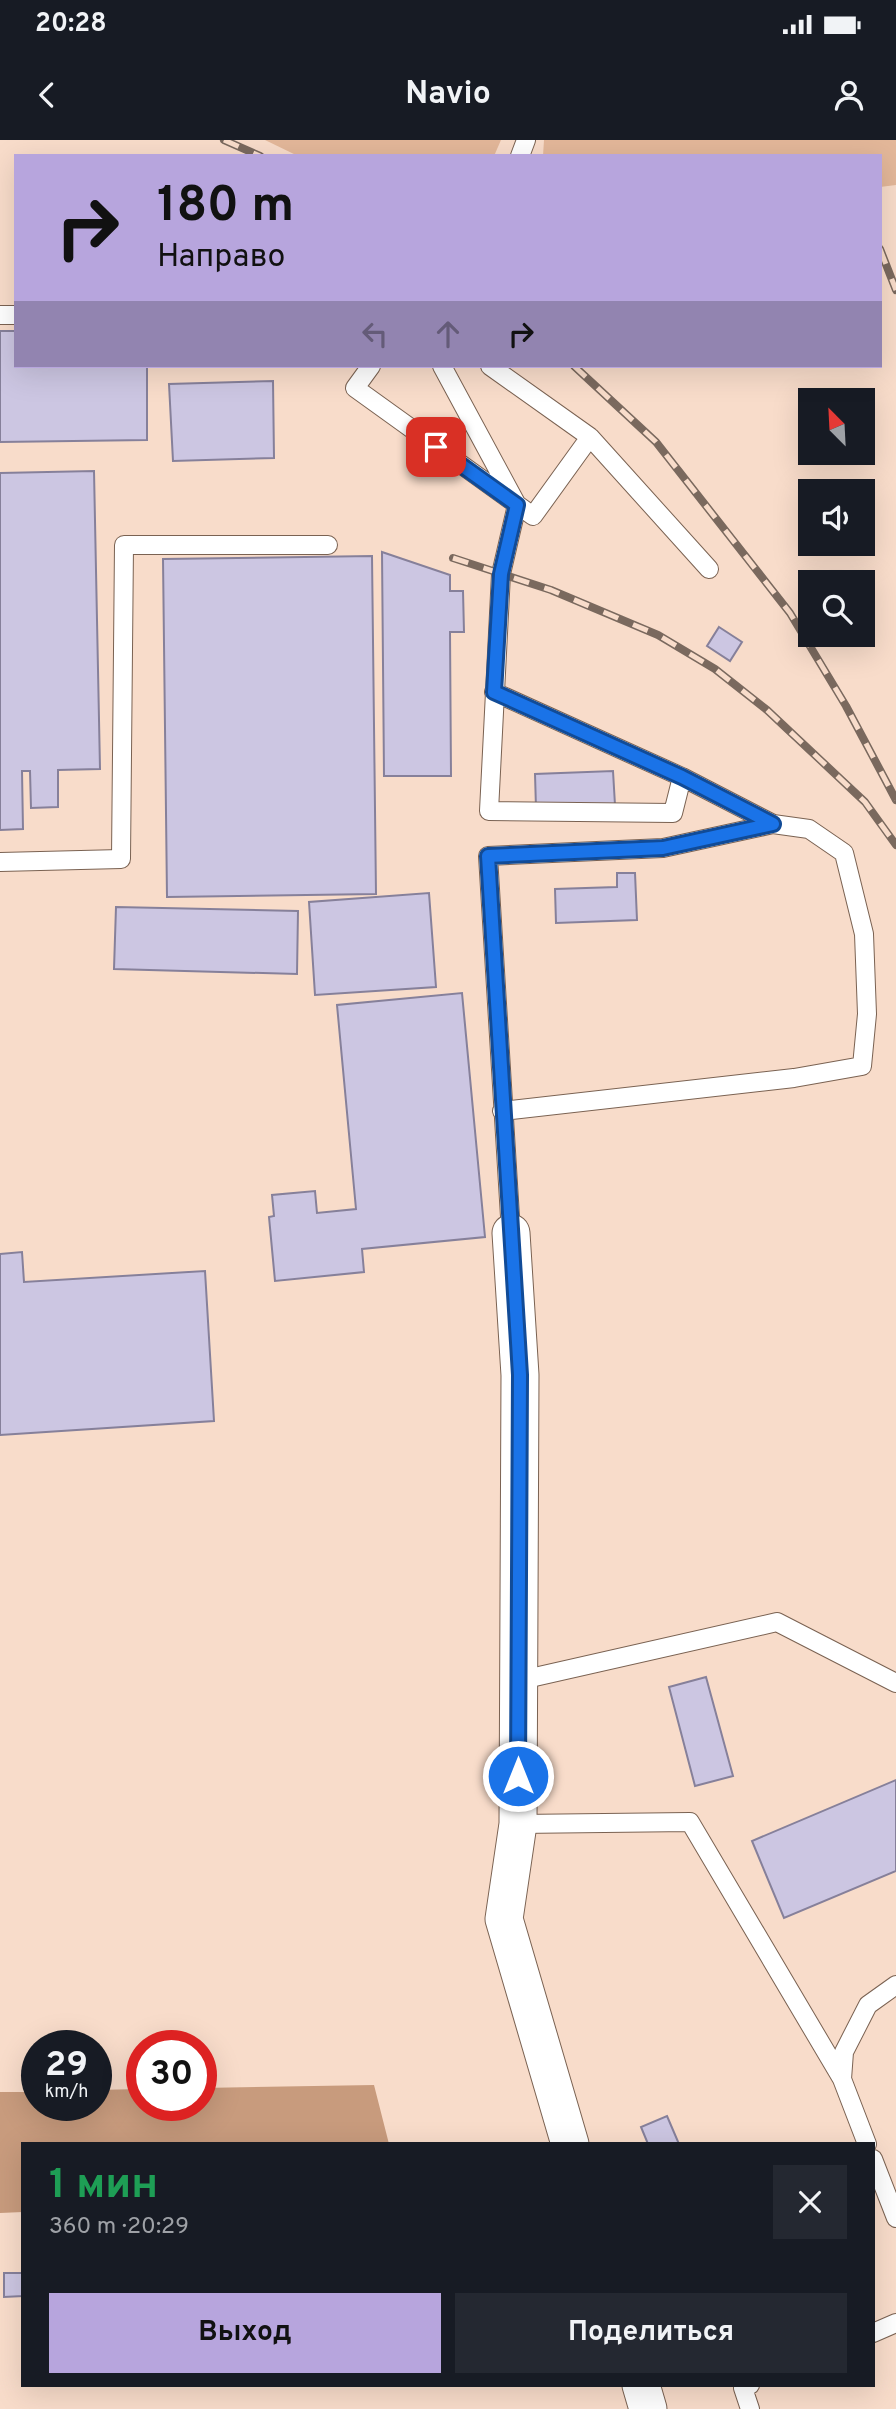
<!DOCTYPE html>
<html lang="ru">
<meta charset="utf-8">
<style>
body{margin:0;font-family:Overpass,sans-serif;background:#242831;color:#f1f3f6;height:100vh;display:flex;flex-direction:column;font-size:26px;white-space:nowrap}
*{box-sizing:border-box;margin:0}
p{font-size:23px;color:#9ea1a6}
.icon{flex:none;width:38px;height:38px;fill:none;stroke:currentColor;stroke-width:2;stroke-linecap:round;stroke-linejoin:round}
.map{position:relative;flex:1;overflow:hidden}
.sheet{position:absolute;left:21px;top:2002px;width:854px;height:245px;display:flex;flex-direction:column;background:#171b24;border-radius:0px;box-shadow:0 7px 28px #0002}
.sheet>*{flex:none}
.hud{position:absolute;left:14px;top:14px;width:868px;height:214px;border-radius:0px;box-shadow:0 7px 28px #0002;background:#b7a5dd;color:#111;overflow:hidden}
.needle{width:46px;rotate:336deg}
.fabs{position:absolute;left:798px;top:248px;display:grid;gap:14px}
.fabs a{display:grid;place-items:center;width:77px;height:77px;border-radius:0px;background:#171b24;box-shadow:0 7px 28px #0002;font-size:35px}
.speed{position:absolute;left:21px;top:1890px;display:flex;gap:14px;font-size:35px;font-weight:700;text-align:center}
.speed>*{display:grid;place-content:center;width:91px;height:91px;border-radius:50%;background:#171b24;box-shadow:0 7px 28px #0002;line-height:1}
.speed small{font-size:18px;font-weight:400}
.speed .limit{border:10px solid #d22;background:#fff;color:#111}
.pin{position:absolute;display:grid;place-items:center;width:60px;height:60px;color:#fff;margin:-30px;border-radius:14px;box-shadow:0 4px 10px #0006}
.me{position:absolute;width:77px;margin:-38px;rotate:0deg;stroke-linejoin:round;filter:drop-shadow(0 0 5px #0008)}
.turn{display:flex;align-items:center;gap:24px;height:147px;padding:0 28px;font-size:32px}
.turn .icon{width:91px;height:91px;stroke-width:2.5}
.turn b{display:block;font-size:49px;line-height:60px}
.lanes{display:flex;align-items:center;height:66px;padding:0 28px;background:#0003;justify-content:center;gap:35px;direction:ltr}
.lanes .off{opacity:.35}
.round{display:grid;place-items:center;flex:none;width:74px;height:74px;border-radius:0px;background:#242831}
.headline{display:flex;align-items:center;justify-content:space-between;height:119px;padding:0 28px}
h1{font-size:42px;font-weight:700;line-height:52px;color:#1e9e55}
.action{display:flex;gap:14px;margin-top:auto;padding:14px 28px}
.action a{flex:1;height:80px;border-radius:0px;background:#b7a5dd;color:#111;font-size:28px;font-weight:700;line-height:80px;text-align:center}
.action a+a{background:#242831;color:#f1f3f6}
.status{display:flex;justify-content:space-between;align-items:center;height:49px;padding:0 35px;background:#171b24;direction:ltr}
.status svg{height:19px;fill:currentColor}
header{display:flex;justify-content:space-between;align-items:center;height:91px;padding:0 28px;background:#171b24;font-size:32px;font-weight:700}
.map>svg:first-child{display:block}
.green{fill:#e3b799}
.forest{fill:#c89b7d}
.building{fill:#ccc6e2;stroke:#86809a;stroke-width:2}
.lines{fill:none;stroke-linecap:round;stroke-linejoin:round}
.lane-casing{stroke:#7a6252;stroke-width:20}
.street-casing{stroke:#7a6252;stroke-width:39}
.lane{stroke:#fff;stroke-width:18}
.street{stroke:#fff;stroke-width:37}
.rail-casing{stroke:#7a695e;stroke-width:8}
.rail{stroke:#f8dcca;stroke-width:5;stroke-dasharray:16;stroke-linecap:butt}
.route-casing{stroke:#114b97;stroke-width:18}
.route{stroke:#1a73e8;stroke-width:12}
</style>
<div class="status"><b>20:28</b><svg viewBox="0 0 49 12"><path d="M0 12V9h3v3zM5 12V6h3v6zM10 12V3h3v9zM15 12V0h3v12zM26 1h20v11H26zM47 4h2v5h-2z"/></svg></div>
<header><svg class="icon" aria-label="back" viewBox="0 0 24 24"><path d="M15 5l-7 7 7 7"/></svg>Navio<svg class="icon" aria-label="person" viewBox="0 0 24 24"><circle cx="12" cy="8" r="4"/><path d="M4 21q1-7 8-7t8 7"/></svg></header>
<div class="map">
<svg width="896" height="2269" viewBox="0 0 896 2269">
<rect width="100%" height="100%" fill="#f8dcca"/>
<path class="green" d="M265,0h236l-7,16h-196z
M544,0h352v45l-16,2v-31h-337z"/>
<path class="forest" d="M374,1945l15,59h-366v68l-23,1v-121h37v13h59v-15l46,-1v16h59v-17z"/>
<path class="building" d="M0,191h16v35h131v74l-147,2z
M273,241l1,77 -101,3 -4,-77z
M94,331l6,298 -42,1v37l-27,1 -1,-37h-8l1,58 -23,1v-357z
M382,412l68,23v16h13l1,41h-14l1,144h-67z
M372,416l4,338 -209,3 -4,-338z
M719,487l23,15 -12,19 -23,-15z
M613,631l2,34 -79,3 -1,-34z
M617,733h18l2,47 -81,3 -1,-34 62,-2z
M429,753l7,94 -121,8 -6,-93z
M116,767l182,4 -1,63 -183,-5z
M462,853l23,244 -123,12 2,23 -89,9 -6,-64 5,-1 -2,-21 43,-4 2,22 39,-4 -19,-204z
M22,1112l2,30 181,-11 9,150 -214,14v-181z
M706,1537l27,99 -38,10 -26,-99z
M896,1640v91l-112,47 -32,-77z
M667,1976l12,28h-31l-7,-17z
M4,2133h19v23l-19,1z"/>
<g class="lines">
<defs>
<path id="lane" d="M520,16l6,-16
M0,175h16
M371,226l-16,22 178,128 57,-79 -100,-71
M442,226l75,139 -16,69 -12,237 184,2 9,-36
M590,297l119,132
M494,552l188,85 91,47
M0,722l121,-3 3,-314h204
M502,971l292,-33 68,-12 5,-52 -3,-80 -20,-81 -35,-24 -36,-5 -110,24 -175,8 23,377
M517,1541l260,-59 119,61
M518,1684l172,-2 152,257
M867,2004l-25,-65 2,-27 24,-47 28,-20
M873,2019l23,59
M873,2193l23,-10
M750,2245l-7,3 7,21"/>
<path id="street" d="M511,1093l9,142 -2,449 -14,95 66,225
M641,2245l7,24"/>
</defs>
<use href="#lane" class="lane-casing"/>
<use href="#street" class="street-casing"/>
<use href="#lane" class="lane"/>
<use href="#street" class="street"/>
<defs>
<path id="rail" d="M224,0l36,16
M880,109l16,41
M574,226l82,76 134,171 56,93 50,94
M453,418l98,32 107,45 57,34 52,41 98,92 31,43"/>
</defs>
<use href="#rail" class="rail-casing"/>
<use href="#rail" class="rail"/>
</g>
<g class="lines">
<defs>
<path id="route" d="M436,307l81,58 -16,69 -7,118 188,85 91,47 -110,24 -175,8 32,519 -2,401"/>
</defs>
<use href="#route" class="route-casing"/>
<use href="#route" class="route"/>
</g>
</svg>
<div class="fabs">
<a><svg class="needle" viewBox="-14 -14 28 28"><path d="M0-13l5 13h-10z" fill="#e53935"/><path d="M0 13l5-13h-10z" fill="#9ea1a6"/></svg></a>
<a><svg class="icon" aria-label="sound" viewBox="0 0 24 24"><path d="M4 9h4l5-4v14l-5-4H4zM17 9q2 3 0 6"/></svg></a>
<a><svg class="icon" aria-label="search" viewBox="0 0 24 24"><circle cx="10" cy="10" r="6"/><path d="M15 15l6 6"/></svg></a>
</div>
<div class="speed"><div>29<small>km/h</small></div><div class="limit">30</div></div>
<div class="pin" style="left:436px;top:307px;background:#d93025"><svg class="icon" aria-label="arrive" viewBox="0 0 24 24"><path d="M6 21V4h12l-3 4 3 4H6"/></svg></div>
<svg class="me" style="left:518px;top:1636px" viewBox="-20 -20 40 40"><circle r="17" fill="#1a73e8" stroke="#fff" stroke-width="3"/><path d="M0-11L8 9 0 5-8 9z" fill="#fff"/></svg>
<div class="hud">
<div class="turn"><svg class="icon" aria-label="right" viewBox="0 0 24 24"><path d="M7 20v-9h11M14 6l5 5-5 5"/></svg><div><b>180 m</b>Направо</div></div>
<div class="lanes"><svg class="icon off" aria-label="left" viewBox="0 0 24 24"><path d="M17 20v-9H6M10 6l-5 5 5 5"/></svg><svg class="icon off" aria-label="ahead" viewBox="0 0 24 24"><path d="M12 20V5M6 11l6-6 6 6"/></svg><svg class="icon" aria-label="right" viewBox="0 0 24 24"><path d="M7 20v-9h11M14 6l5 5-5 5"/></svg></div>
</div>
<section class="sheet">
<div class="headline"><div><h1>1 мин</h1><p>360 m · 20:29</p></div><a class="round"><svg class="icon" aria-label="close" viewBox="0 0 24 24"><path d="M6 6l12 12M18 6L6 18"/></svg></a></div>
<div class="action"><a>Выход</a><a>Поделиться</a></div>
</section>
</div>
